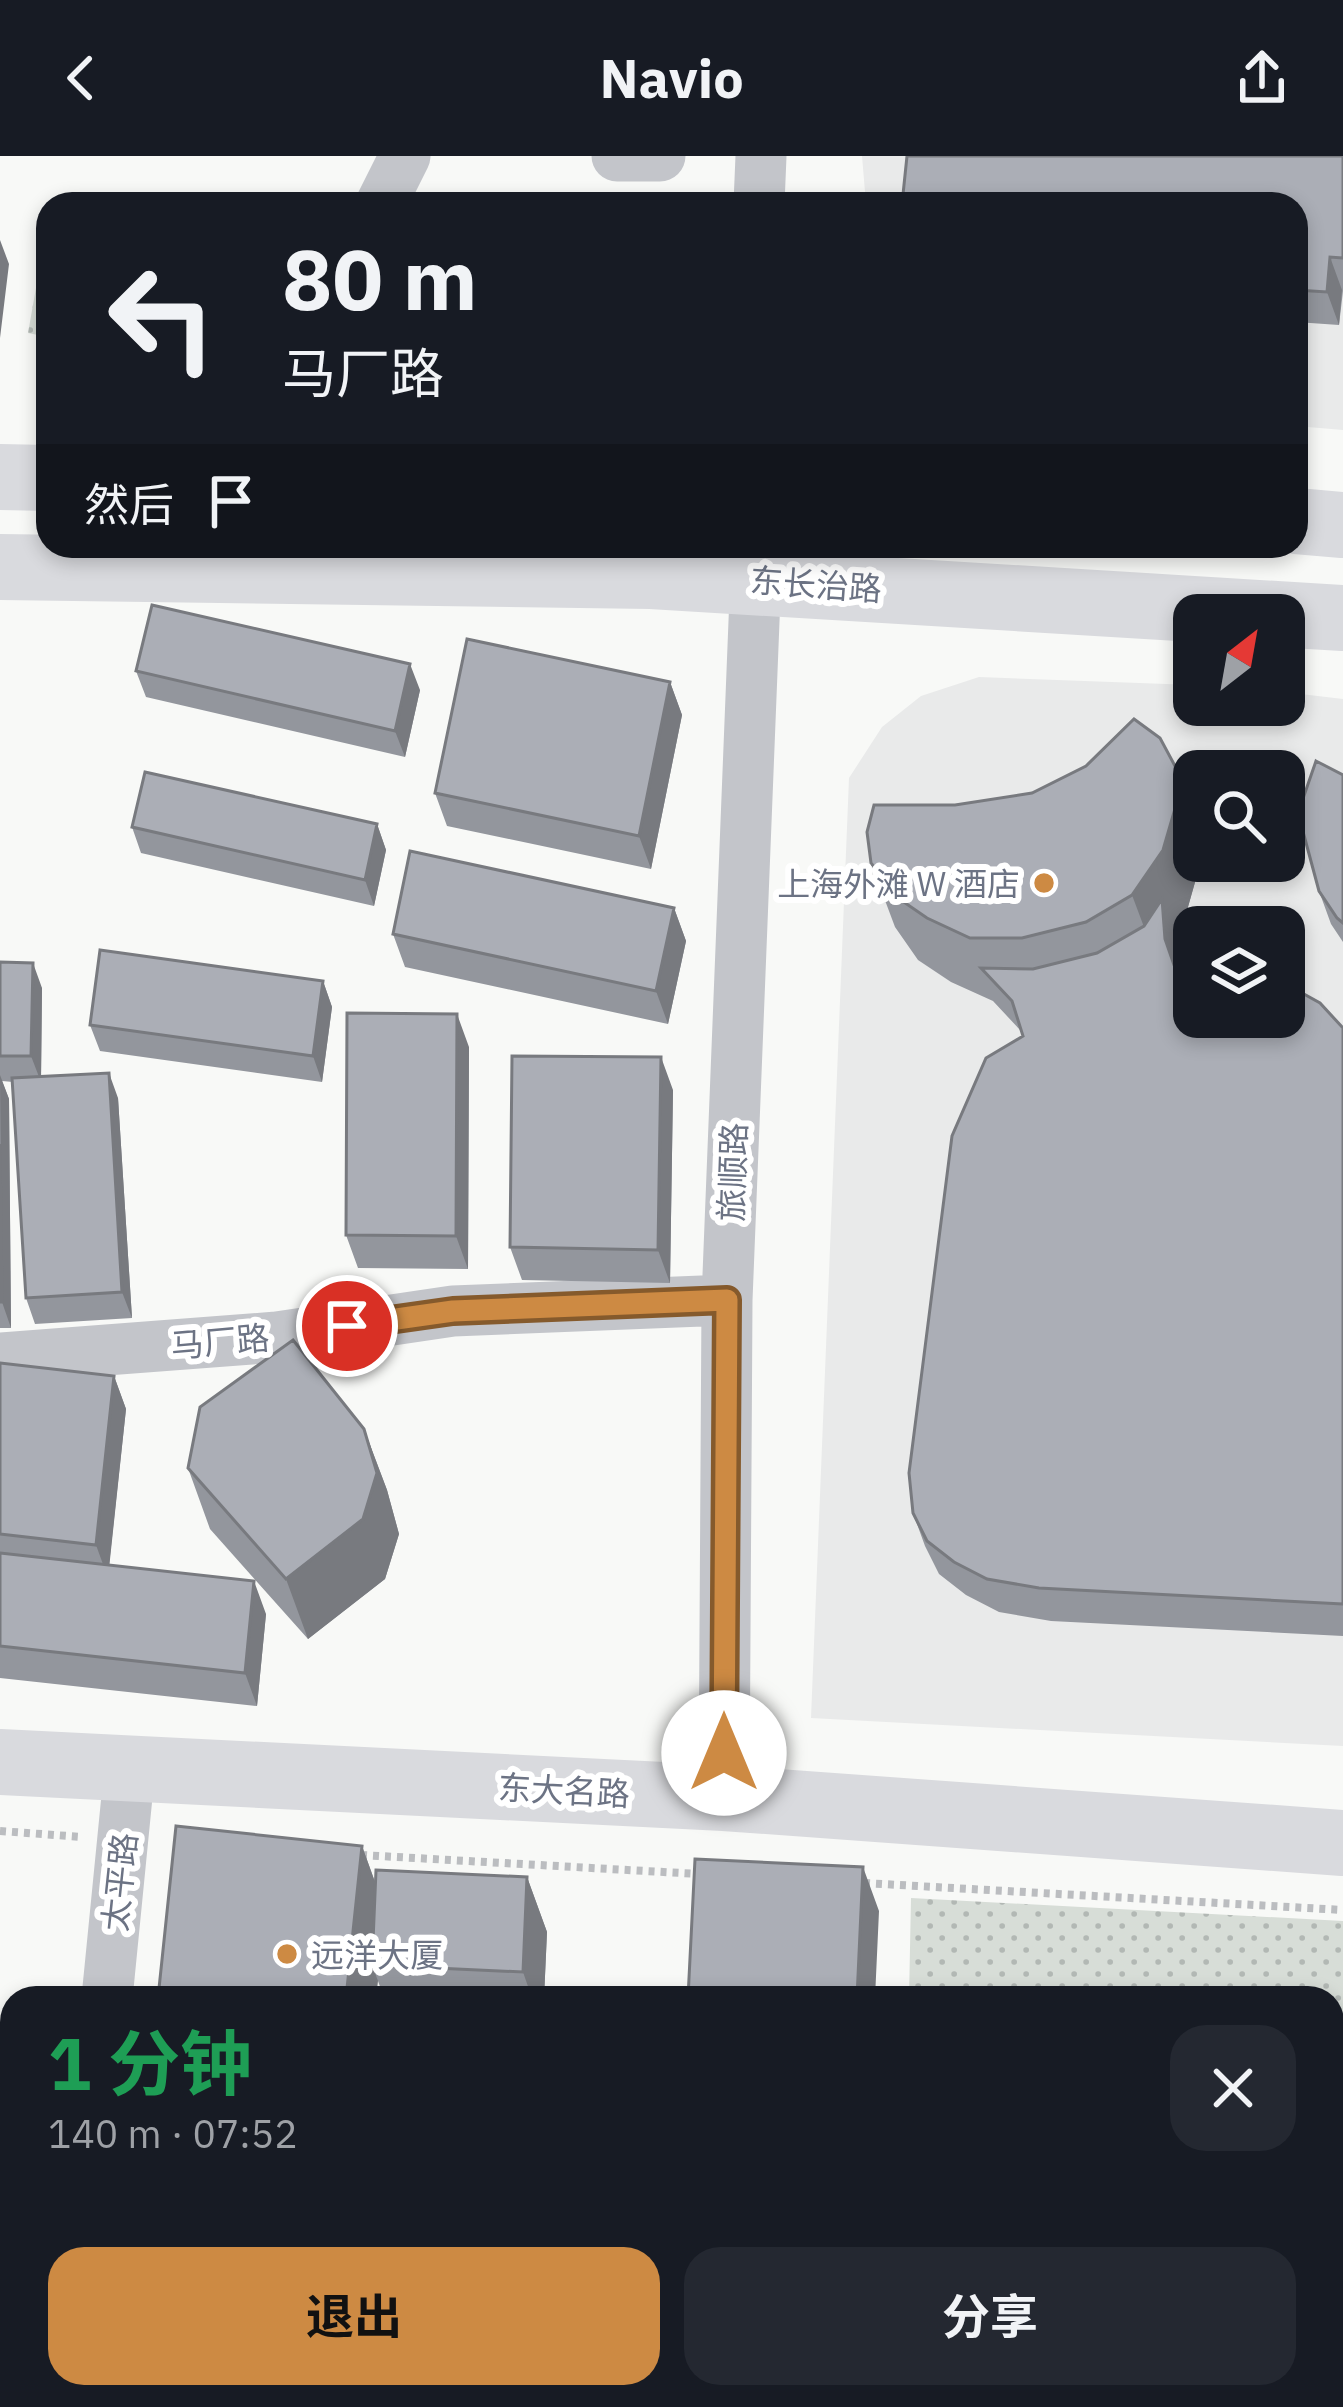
<!DOCTYPE html>
<html lang="zh">
<meta charset="utf-8">
<style>
body{margin:0;font-family:"IBM Plex Sans","Noto Sans SC",sans-serif;background:#242831;color:#f1f3f6;height:100vh;display:flex;flex-direction:column;font-size:45px;white-space:nowrap}
*{box-sizing:border-box;margin:0}
p{font-size:39px;color:#9ea1a6}
.icon{flex:none;width:66px;height:66px;fill:none;stroke:currentColor;stroke-width:2;stroke-linecap:round;stroke-linejoin:round}
.map{position:relative;flex:1;overflow:hidden}
.drawer{position:absolute;left:0px;top:1830px;width:1344px;height:423px;display:flex;flex-direction:column;background:#171b24;border-radius:36px 36px 0 0;box-shadow:0 6px 18px #0003}
.drawer>*{flex:none}
.top-card{position:absolute;left:36px;top:36px;width:1272px;height:366px;border-radius:36px;box-shadow:0 6px 18px #0003;background:#171b24;color:#f1f3f6;overflow:hidden}
.needle{width:78px;rotate:31deg}
.controls{position:absolute;left:1173px;top:438px;display:grid;gap:24px}
.controls a{display:grid;place-items:center;width:132px;height:132px;border-radius:24px;background:#171b24;box-shadow:0 6px 18px #0003;font-size:60px}
.pin{position:absolute;display:grid;place-items:center;width:102px;height:102px;color:#fff;margin:-51px;border:6px solid #fff;border-radius:50%;box-shadow:0 3px 12px #0007}
.me{position:absolute;width:132px;margin:-66px;rotate:0deg;stroke-linejoin:round;filter:drop-shadow(0 0 9px #0008)}
.turn{display:flex;align-items:center;gap:42px;height:252px;padding:0 48px;font-size:54px}
.turn .icon{width:156px;height:156px;stroke-width:2.5}
.turn b{display:block;font-size:84px;line-height:102px}
.then{display:flex;align-items:center;height:114px;padding:0 48px;background:#0003;gap:24px;font-size:45px}
.round{display:grid;place-items:center;flex:none;width:126px;height:126px;border-radius:36px;background:#242831}
.head{display:flex;align-items:center;justify-content:space-between;height:204px;padding:0 48px}
h1{font-size:72px;font-weight:700;line-height:90px;color:#1e9e55}
.button{display:flex;gap:24px;margin-top:auto;padding:24px 48px}
.button a{flex:1;height:138px;border-radius:36px;background:#cd8a43;color:#111;font-size:48px;font-weight:700;line-height:138px;text-align:center}
.button a+a{background:#242831;color:#f1f3f6}
header{display:flex;justify-content:space-between;align-items:center;height:156px;padding:0 48px;background:#171b24;font-size:54px;font-weight:700}
.map>svg:first-child{display:block}
.built{fill:#e9eaea;fill-rule:evenodd}
.park{fill:url(#park-dots)}
.lines{fill:none;stroke-linecap:round;stroke-linejoin:round}
.path{stroke:#bbbdc0;stroke-width:8;stroke-dasharray:6 6;stroke-linecap:butt}
.minor{stroke:#c3c5ca;stroke-width:51}
.major{stroke:#d9dade;stroke-width:66}
.wall{fill:#93969d}
.shaded-wall{fill:#787a7f}
.building{fill:#abaeb6;stroke:#787a7f;stroke-width:3}
.route-casing{stroke:#855a2c;stroke-width:30}
.route{stroke:#cd8a43;stroke-width:21}
.poi-dot{fill:#cd8a43;stroke:#fff;stroke-width:4.5}
.labels{text-anchor:middle;dominant-baseline:central;stroke-width:12;stroke-linejoin:round;paint-order:stroke}
.street-label{font-size:33px;fill:#6c7384;stroke:#fff}
.poi-label{font-size:33px;fill:#6c7384;stroke:#fff;text-anchor:end}
</style>
<header><svg class="icon" aria-label="back" viewBox="0 0 24 24"><path d="M15 5l-7 7 7 7"/></svg>Navio<svg class="icon" aria-label="share" viewBox="0 0 24 24"><path d="M12 15V3M7 8l5-5 5 5M5 13v7h14v-7"/></svg></header>
<div class="map">
<svg width="1343" height="2251" viewBox="0 0 1343 2251">
<defs>
<pattern id="park-dots" width="8" height="8" patternUnits="userSpaceOnUse" patternTransform="scale(3)"><rect width="8" height="8" fill="#d7ddd7"/><path d="M2 2h.1M6 6h.1" fill="none" stroke="#b2b8b4" stroke-width="1.8" stroke-linecap="round"/></pattern>
</defs>
<rect width="100%" height="100%" fill="#f8f9f7"/>
<path class="built" d="M862,0h481v274l-47,-4v-222h-430z
M979,521l215,8v20h90v-13l59,7v1047l-532,-28 38,-940 33,-51 39,-31zM1194,615h90v90h-90zM1194,771h90v90h-90z"/>
<path class="park" d="M42,98l6,1v82l-20,-4z
M911,1742l432,23v486h-1245l1,-10h1233v-399h-423z"/>
<g class="lines">
<path class="path" d="M0,1675l82,6
M361,1699l338,19
M864,1727l479,27
M705,2241l2,10
M1070,2251v-10"/>
<path class="minor" d="M617,0h43
M381,48l24,-48
M759,48l2,-48
M0,1202l277,-21 176,-26 274,-11
M724,1642l3,-498 30,-754
M107,1842l23,-232
M1206,2241l137,10
M66,2251l1,-10"/>
<path class="major" d="M0,321l48,1
M1296,365l47,4
M0,411l651,9 692,42
M0,1606l724,36 619,45"/>
</g>
<path class="wall" d="M1343,0v135l-4,34 -43,-3v-118z
M136,515l284,19 -15,67 -259,-60z
M670,526l12,33 -31,154 -204,-43 -12,-33z
M1134,563l26,19 20,40 14,-25h77l6,18h-83v90h7l-15,53 -12,18 2,33 18,3v49h90v-34l36,20 23,25v608l-292,-15 -52,-9 -33,-17 -27,-21 -14,-28 -12,-33 -4,-40 43,-337 34,-78 37,-22 -2,-5 -28,-30 -42,-19 -33,-22 -23,-33 -24,-64 -4,-31 7,-27h81l77,-12 54,-27z
M1343,619v167l-12,-18 -12,-33z
M377,668l9,26 -12,56 -233,-53 -9,-26z
M674,752l12,33 -18,83 -263,-57 -12,-33z
M0,806l42,26 -1,88 77,22 14,220 -97,6 -9,-26 -13,-216 -11,-1 7,18 2,229h-11z
M323,825l9,26 -10,75 -222,-31 -10,-26z
M469,891l-1,222 -110,-1 -12,-33z
M673,934l-3,193 -148,-3 -12,-33z
M0,1207l114,13 12,33 -17,156 157,49 -9,92 -257,-28z
M364,1273l23,61 12,44 -14,45 -77,60 -98,-110 -22,-61z
M362,1690l13,36 152,-5 20,55 -3,66h-160l-6,-17 -220,17z
M152,2241h367l-27,10h-333z"/>
<path class="shaded-wall" d="M0,84l9,24 -9,74z
M1330,101l12,33 -3,35 -12,-33z
M410,508l10,26 -15,67 -10,-26z
M670,526l12,33 -31,154 -12,-33z
M1271,597l6,18h-11z
M1175,610l19,51v44h7l-15,53 -12,18 3,40 -21,-13 -24,-64z
M377,668l9,26 -12,56 -9,-26z
M674,752l12,33 -18,83 -12,-33z
M33,807l9,25 -1,94 -10,-26z
M323,825l9,26 -10,75 -9,-26z
M457,858l12,33 -1,222 -12,-33z
M661,901l12,33 -3,193 -12,-33z
M109,917l9,25 14,220 -10,-26z
M0,919l9,24 2,229 -9,-26z
M114,1220l12,33 -18,169 -12,-33z
M364,1273l23,61 12,44 -14,45 -77,60 -22,-60z
M254,1425l12,33 -9,92 -12,-33z
M362,1690l23,64 -13,55 6,16 -2,17h-30z
M863,1711l16,44 -4,87h-18z
M527,1721l20,55 -3,66h-12l-9,-26z"/>
<path class="building" d="M907,0h436v102l-13,-1 -3,35 -31,-2v-86h-394z
M152,449l258,59 -15,67 -259,-60z
M467,483l203,43 -31,154 -204,-43z
M1134,563l26,19 15,28 4,29 -16,55 -31,45 -46,27 -64,16h-52l-43,-20 -32,-22 -24,-33 -4,-31 7,-27h81l77,-12 54,-27z
M1194,597h77l-5,18h-72v57l-2,-16 -12,-34z
M1316,605l27,14v148l-6,-5 -18,-27 -21,-78z
M145,616l232,52 -12,56 -233,-53z
M410,695l264,57 -18,83 -263,-57z
M1162,743l3,40 9,26 20,3v49h90v-34l36,20 23,25v576l-304,-16 -52,-9 -33,-17 -27,-21 -14,-28 -4,-40 43,-337 34,-78 37,-22 -11,-35 -31,-33 52,1 64,-16 47,-27z
M100,794l223,31 -10,75 -223,-31z
M0,806l33,1 -2,93h-31z
M347,857l110,1 -1,222 -110,-1z
M512,900l149,1 -3,193 -148,-3z
M109,917l13,219 -96,6 -14,-220z
M0,988l2,158h-2z
M293,1184l71,89 13,44 -14,46 -77,60 -98,-111 12,-61z
M0,1207l114,13 -18,169 -96,-11z
M0,1397l254,28 -9,92 -245,-27z
M176,1670l186,20 -16,152h-188z
M695,1703l168,8 -6,131h-169z
M376,1714l151,7 -4,95 -151,-7z
M175,2241h241l-38,10h-186z"/>
<g class="lines">
<defs>
<path id="route" d="M347,1170l106,-15 274,-11 -3,453"/>
</defs>
<use href="#route" class="route-casing"/>
<use href="#route" class="route"/>
</g>
<g class="poi-dot">
<circle cx="1044" cy="727" r="12"/>
<circle cx="287" cy="1798" r="12"/>
</g>
<g class="labels">
<g class="street-label">
<text transform="translate(816 428) rotate(4)">东长治路</text>
<text transform="translate(732 1016) rotate(-88)">旅顺路</text>
<text transform="translate(220 1185) rotate(-5)">马厂路</text>
<text transform="translate(564 1634) rotate(3)">东大名路</text>
<text transform="translate(119 1726) rotate(-84)">太平路</text>
</g>
<g class="poi-label">
<text x="1020" y="727">上海外滩 W 酒店</text>
<text x="311" y="1798" text-anchor="start">远洋大厦</text>
</g>
</g>
</svg>
<div class="controls">
<a><svg class="needle" viewBox="-14 -14 28 28"><path d="M0-13l5 13h-10z" fill="#e53935"/><path d="M0 13l5-13h-10z" fill="#9ea1a6"/></svg></a>
<a><svg class="icon" aria-label="search" viewBox="0 0 24 24"><circle cx="10" cy="10" r="6"/><path d="M15 15l6 6"/></svg></a>
<a><svg class="icon" aria-label="layers" viewBox="0 0 24 24"><path d="M12 4l9 5-9 5-9-5zM3 14l9 5 9-5"/></svg></a>
</div>
<div class="pin" style="left:347px;top:1170px;background:#d93025"><svg class="icon" aria-label="arrive" viewBox="0 0 24 24"><path d="M6 21V4h12l-3 4 3 4H6"/></svg></div>
<svg class="me" style="left:724px;top:1597px" viewBox="-20 -20 40 40"><circle r="19" fill="#fff"/><path d="M0-13L10 11 0 6-10 11z" fill="#cd8a43"/></svg>
<div class="top-card">
<div class="turn"><svg class="icon" aria-label="left" viewBox="0 0 24 24"><path d="M17 20v-9H6M10 6l-5 5 5 5"/></svg><div><b>80 m</b>马厂路</div></div>
<div class="then">然后<svg class="icon" aria-label="arrive" viewBox="0 0 24 24"><path d="M6 21V4h12l-3 4 3 4H6"/></svg></div>
</div>
<section class="drawer">
<div class="head"><div><h1>1 分钟</h1><p>140 m · 07:52</p></div><a class="round"><svg class="icon" aria-label="close" viewBox="0 0 24 24"><path d="M6 6l12 12M18 6L6 18"/></svg></a></div>
<div class="button"><a>退出</a><a>分享</a></div>
</section>
</div>
